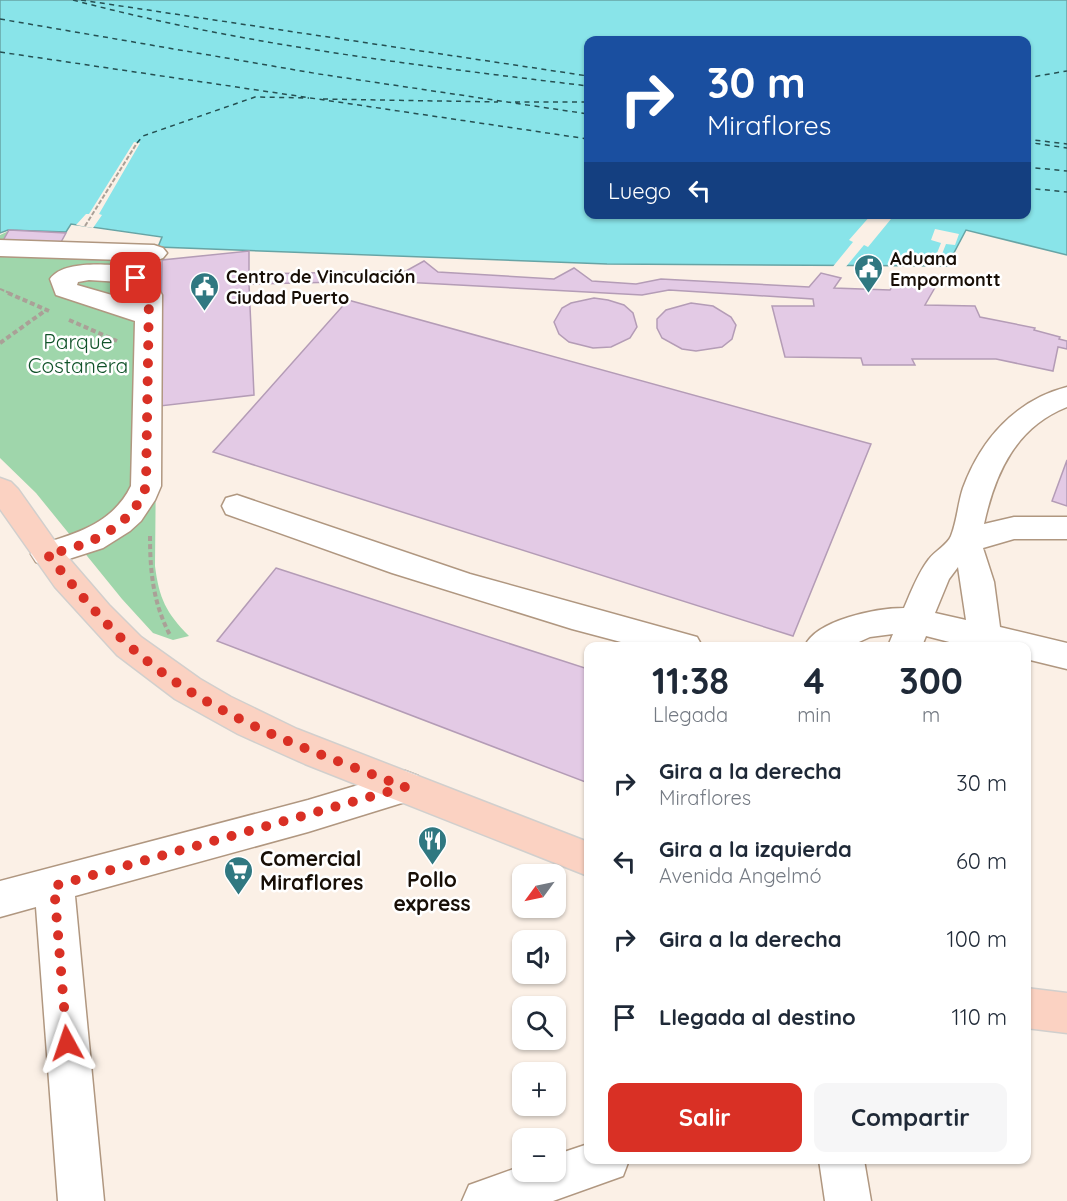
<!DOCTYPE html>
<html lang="es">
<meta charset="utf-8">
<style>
body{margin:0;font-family:Quicksand,sans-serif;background:#f6f6f7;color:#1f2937;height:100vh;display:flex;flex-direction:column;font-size:22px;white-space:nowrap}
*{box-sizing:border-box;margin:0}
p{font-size:20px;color:#747a83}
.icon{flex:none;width:33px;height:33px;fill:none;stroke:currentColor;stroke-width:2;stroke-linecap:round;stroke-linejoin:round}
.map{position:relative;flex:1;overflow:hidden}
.details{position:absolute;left:584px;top:642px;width:447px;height:522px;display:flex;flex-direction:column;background:#fff;border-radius:12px;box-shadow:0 2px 4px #0004}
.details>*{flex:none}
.banner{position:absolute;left:584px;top:36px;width:447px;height:183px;border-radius:12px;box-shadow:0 2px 4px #0004;background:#1a4fa0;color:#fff;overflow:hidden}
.needle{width:39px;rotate:237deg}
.buttons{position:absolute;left:512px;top:864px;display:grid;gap:12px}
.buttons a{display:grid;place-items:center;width:54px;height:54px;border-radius:12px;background:#fff;box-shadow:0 2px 4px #0004;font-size:30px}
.pin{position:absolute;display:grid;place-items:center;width:51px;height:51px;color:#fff;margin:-26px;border-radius:12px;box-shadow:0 3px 9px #0006}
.me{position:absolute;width:66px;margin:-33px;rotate:355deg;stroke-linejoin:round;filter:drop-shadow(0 0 4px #0008)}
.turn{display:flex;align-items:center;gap:21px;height:126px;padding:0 24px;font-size:27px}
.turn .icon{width:78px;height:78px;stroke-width:2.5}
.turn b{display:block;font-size:42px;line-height:51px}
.then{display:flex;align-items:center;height:57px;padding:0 24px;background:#0003;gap:12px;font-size:22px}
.eta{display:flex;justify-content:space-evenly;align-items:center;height:102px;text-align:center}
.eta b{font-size:36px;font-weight:700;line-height:42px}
.cta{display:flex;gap:12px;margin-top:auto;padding:12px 24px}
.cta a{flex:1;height:69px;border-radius:12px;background:#d93025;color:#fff;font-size:24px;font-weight:700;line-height:69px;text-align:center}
.cta a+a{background:#f6f6f7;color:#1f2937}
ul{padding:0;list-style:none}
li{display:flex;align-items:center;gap:18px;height:78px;padding:0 24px}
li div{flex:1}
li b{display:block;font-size:22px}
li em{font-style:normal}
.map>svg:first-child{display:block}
.green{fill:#9fd6ab}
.water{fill:#89e4e9;stroke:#67a4a5;stroke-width:1.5;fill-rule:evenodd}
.pier{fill:#fbf0e6}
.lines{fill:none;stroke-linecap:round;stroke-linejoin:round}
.ferry{stroke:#265052;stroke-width:1.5;stroke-dasharray:5 4.5;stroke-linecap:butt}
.building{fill:#e3cae5;stroke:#b49cb6;stroke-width:1.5}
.minor-casing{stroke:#b09780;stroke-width:3}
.major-casing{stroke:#d1cfcd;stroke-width:3}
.path-far1{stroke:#aaa097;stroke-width:2;stroke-dasharray:4.5 2;stroke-linecap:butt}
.path{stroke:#aaa097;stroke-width:4;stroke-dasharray:5 3;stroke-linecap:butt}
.minor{fill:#fff;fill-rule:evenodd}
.major{fill:#fbd2c2;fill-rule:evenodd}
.route{stroke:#d93025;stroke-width:10;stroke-dasharray:0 18}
.labels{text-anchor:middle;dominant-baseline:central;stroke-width:5;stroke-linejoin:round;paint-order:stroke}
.far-poi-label{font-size:18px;font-weight:bold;fill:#170e06;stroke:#fff;text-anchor:start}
.park-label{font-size:21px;fill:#11532a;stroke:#fff}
.poi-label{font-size:21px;font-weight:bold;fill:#170e06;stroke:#fff;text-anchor:start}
</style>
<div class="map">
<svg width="1067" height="1201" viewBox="0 0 1067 1201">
<rect width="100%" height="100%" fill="#fbf0e6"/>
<path class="green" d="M11,230l55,2 -5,11 97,4 -3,319c4,32 11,47 34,70l-16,4 -20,-7 -31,-34 -86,-106 -36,-35v-223z"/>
<path class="water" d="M0,0h1067v255l-101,-25 -19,36 -340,-2 -449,-17 4,-10 -91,-13 -5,8 -58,-2 -8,3zM588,40h438v174h-438z"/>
<path class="pier" d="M134,142l6,1 -41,71 3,1 -9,13 -17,-3 10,-11h3z
M871,215l20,4 -23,28 -4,-2 -20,24h-13l22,-27 -4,-2z
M935,229l24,5 -4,11 -9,-1 -10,25 -5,-1 10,-25 -10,-3z"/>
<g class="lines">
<path class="ferry" d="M73,0c169,45 342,65 515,86
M81,0l507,76
M0,19l319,55 269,40
M0,52l588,87
M1026,78l41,-7
M323,99l175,3
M515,102h73
M1026,139l41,5
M1026,142l41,6
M137,143l6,-7 112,-39 54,1
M1026,167l41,4
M1026,188l41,4"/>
</g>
<path class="building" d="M9,230l57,3 -6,11 77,3 -7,14 -130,-5v-10z
M249,251v23l157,-3 18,-10 14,11 116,7 20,-11 18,13 44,3 25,-5 148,8 12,-14 20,5 -7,10 56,2 10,-14 37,8 -12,21 50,1 5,11 55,11 -1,2 26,7 -1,2 8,2v8l-9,-2 -5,24 -57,-12h-84l3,6h-52l-2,-7 -76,-1 -13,-51h42l-1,-7 -144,-9 -27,5 -258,-14 -135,3 5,111 -94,11 2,-146z
M594,298l14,2 16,5 9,8 4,14 -7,11 -19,9 -18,1 -24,-6 -10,-8 -5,-12 8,-14 9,-5z
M348,300l523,144 -78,192 -580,-184z
M691,303l22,3 18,11 5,8 -4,14 -10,8 -26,4 -14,-2 -20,-11 -5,-10v-9l9,-9z
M1067,460v46l-15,-5z
M276,568l312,101v114l-371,-142z"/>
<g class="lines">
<defs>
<path id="minor" d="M0,240l154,5 9,3 4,5 -4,5 -9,3 -154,-5z
M112,265c23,3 40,8 50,30l-1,191 -6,14 -14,21 -11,10 -27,17 -56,18 -11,-4 -5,-8 5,-8c38,-12 76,-21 95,-60l4,-165 -79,-26 -6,-16c11,-16 44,-15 62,-14zM89,280l32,2 12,7 3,13 -59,-17 1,-3z
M1067,387v20c-51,20 -72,66 -83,117l30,-7h53v22h-53l-31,9 11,34 6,45 67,16v26l-41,-10v-13h-61l-39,-10 -4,10h-34l5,-12 -23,3 -20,9h-45c11,-26 72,-38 99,-38 7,-16 14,-35 25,-49 5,-7 19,-15 22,-23 6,-15 7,-33 12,-48 18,-49 53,-88 104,-101zM958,567l8,53 -31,-7 14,-34z
M237,495l233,79 227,63 5,9h-66l-64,-17 -180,-56 -166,-59 -4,-8 4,-8z
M405,771l13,5 6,11 -6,11 -110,34 -233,64 29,305h-46l-22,-294 -36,10v-36l308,-81z
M588,1144v16h41l-6,16 -70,25h-91l7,-16 53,-19v6h33v-17z
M819,1160h45l7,41h-46z"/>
<path id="major" d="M0,478l11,4 7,7 41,58 50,58 32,32 59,42 31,18 66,32 291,113v34l-283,-112 -67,-30 -63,-35 -58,-44 -62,-68 -55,-78z
M1026,988l41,5v40l-41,-5z"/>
</defs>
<use href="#minor" class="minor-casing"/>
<use href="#major" class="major-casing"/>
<path class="path-far1" d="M85,226l52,-83
M0,289l12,5"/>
<path class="path" d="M8,293l41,18
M69,320l48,21
M0,343l46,-33
M150,536c0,35 3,67 20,99"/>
<use href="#minor" class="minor"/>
<use href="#major" class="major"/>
</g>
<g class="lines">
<path class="route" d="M67,1043l-13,-157 351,-99c-90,-35 -190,-68 -265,-132 -35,-29 -64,-66 -93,-101 40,-7 86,-27 99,-68l3,-191 -5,-11 -8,-6"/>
</g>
<defs>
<symbol id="civic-pin" viewBox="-11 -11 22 30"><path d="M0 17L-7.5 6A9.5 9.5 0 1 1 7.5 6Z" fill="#307881" stroke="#fff"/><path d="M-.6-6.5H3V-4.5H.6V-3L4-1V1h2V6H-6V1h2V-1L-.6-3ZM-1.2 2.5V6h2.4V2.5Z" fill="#fff"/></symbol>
<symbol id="restaurant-pin" viewBox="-11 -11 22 30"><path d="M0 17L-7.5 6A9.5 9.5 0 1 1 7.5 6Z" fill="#307881" stroke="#fff"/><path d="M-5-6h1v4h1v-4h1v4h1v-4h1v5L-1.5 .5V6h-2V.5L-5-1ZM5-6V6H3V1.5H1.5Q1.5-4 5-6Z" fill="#fff"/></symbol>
<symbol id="supermarket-pin" viewBox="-11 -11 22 30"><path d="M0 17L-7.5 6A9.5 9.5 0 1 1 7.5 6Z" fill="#307881" stroke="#fff"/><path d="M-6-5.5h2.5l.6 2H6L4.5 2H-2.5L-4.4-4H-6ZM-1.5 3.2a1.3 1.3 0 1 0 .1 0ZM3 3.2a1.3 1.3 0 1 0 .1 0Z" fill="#fff"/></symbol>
</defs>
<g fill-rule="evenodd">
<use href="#civic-pin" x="852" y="252" width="33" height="45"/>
<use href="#civic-pin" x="188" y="270" width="33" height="45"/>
<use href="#restaurant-pin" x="416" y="824" width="33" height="45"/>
<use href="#supermarket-pin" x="222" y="854" width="33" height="45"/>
</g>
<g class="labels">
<g class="far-poi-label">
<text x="890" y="258">Aduana<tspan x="890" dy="21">Empormontt</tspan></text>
<text x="226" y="276">Centro de Vinculación<tspan x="226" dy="21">Ciudad Puerto</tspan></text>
</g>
<g class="park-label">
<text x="78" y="341">Parque<tspan x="78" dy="24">Costanera</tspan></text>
</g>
<g class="poi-label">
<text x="260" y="858">Comercial<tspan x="260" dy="24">Miraflores</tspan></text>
<text x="432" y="879" text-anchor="middle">Pollo<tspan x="432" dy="24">express</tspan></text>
</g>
</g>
</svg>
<div class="buttons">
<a><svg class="needle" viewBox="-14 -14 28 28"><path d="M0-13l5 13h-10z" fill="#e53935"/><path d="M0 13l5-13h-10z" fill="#747a83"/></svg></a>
<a><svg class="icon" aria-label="sound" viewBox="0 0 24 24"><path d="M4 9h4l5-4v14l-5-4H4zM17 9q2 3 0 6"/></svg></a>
<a><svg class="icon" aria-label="search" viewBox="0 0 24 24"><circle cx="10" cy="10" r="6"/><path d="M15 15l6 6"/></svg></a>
<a>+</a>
<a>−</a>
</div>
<div class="pin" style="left:136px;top:278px;background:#d93025"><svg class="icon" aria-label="arrive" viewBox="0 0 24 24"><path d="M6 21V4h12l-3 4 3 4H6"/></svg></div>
<svg class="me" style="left:67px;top:1043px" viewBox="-20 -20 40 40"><path d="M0-17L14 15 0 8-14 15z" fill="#d93025" stroke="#fff" stroke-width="4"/></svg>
<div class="banner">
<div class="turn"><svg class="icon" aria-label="right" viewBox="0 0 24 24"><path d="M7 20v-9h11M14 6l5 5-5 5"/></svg><div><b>30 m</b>Miraflores</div></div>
<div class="then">Luego<svg class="icon" aria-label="left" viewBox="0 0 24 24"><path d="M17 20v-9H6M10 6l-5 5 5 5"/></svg></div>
</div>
<section class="details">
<div class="eta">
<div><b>11:38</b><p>Llegada</p></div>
<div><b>4</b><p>min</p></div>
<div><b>300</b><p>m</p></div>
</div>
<ul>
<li><svg class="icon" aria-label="right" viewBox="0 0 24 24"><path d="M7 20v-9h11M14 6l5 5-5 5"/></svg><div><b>Gira a la derecha</b><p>Miraflores</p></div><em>30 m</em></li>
<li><svg class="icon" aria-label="left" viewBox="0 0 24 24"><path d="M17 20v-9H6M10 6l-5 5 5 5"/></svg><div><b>Gira a la izquierda</b><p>Avenida Angelmó</p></div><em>60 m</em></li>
<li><svg class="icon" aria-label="right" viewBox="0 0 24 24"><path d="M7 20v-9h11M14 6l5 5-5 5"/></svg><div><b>Gira a la derecha</b></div><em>100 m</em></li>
<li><svg class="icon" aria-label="arrive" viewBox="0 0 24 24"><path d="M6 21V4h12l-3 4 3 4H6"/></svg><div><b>Llegada al destino</b></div><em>110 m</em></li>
</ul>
<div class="cta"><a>Salir</a><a>Compartir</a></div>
</section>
</div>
